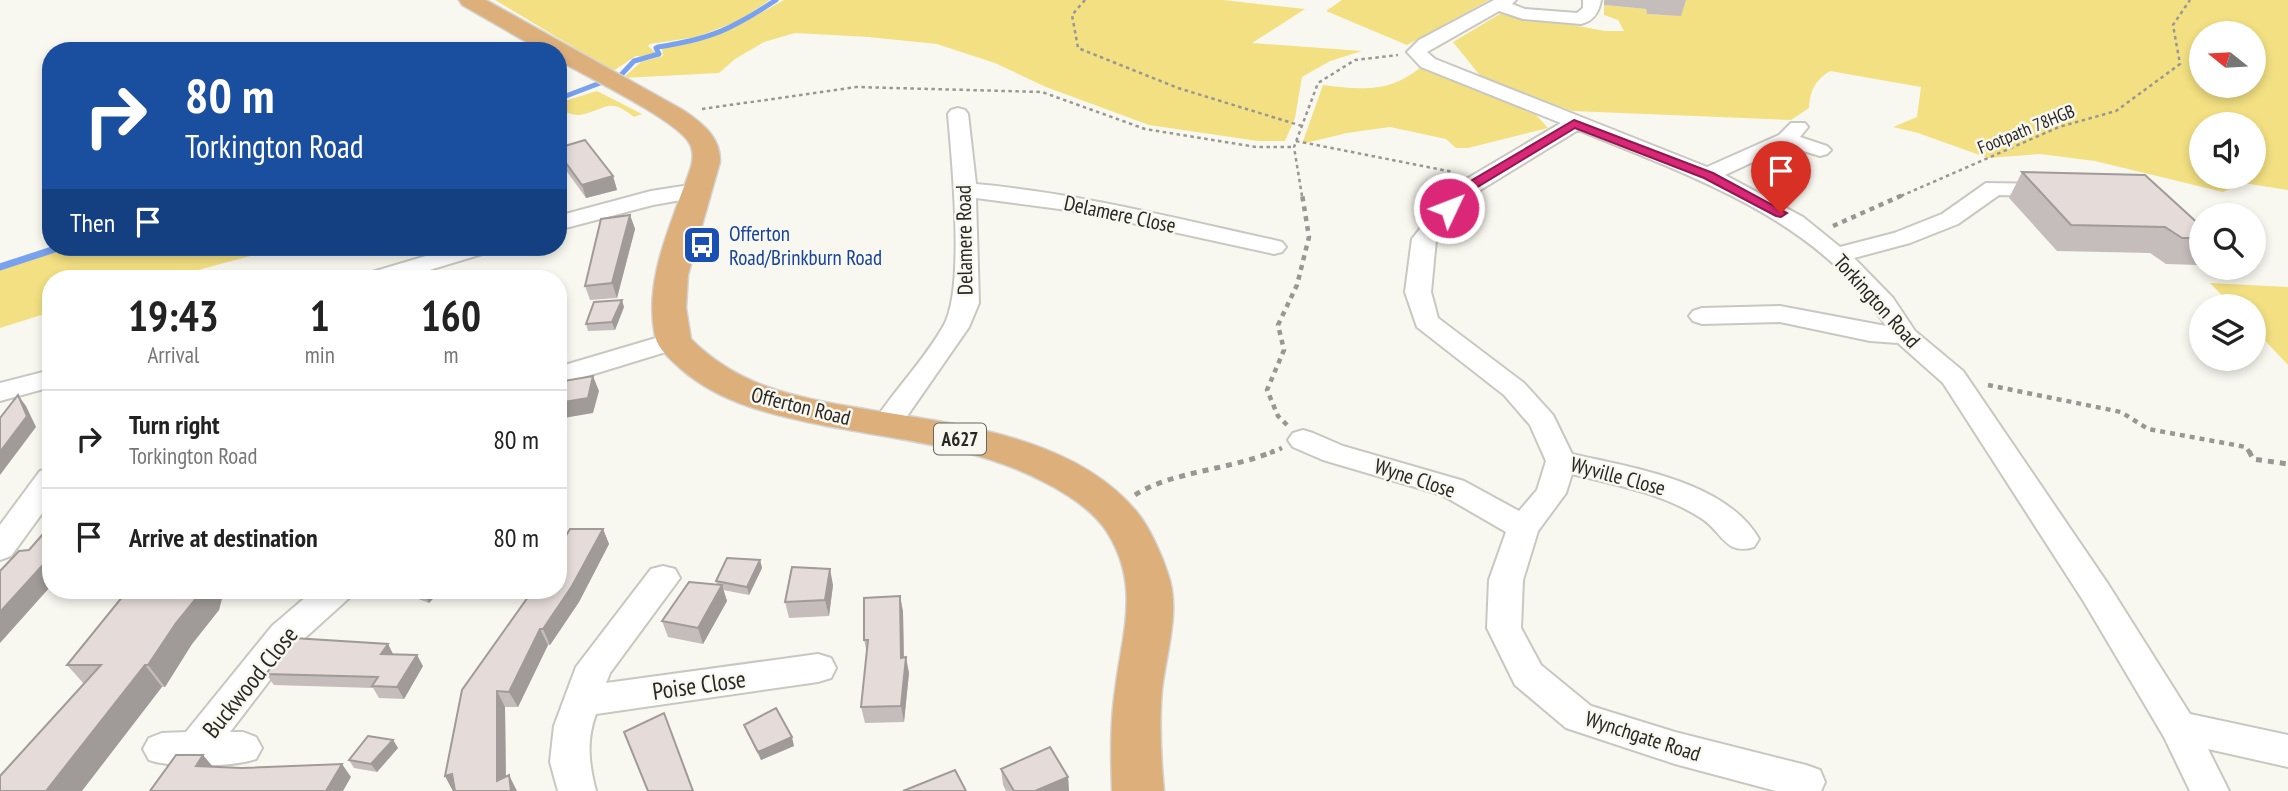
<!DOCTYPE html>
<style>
body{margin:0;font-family:"PT Sans Narrow",sans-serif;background:#f6f6f6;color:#222;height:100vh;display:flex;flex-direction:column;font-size:26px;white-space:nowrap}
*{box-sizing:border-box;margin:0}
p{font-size:23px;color:#767676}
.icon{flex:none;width:38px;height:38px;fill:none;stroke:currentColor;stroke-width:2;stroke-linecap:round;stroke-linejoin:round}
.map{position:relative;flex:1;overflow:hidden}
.sheet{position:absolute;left:42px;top:270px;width:525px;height:329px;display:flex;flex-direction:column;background:#fff;border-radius:28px;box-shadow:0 4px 10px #0003}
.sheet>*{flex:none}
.guide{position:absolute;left:42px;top:42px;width:525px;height:214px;border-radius:28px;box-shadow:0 4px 10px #0003;background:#1a4fa0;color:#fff;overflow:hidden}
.needle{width:46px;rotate:288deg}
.controls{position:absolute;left:2189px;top:21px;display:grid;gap:14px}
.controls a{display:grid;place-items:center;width:77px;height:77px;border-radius:50%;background:#fff;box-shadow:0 4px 10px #0003;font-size:35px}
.pin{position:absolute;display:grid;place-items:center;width:60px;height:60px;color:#fff;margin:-72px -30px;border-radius:50% 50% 50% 0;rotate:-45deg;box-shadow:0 0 7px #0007}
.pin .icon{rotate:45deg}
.me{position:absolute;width:77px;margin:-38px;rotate:47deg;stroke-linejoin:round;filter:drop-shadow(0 0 5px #0008)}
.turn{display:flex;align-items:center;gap:24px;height:147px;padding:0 28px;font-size:32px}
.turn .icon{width:91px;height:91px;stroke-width:2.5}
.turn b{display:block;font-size:49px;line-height:60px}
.then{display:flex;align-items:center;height:66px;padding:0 28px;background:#0003;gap:14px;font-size:26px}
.eta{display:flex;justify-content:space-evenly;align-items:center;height:119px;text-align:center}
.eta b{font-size:42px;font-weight:800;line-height:49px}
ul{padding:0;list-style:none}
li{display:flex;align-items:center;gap:21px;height:98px;padding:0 28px;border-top:2px solid #e0e0e0}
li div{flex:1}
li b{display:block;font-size:26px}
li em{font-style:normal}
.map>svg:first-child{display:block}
.green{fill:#f3e082;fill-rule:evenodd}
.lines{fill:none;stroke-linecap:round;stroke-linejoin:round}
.stream-far1{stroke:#78a1f0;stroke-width:5}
.stream{stroke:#78a1f0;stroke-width:7}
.minor-casing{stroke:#c8c7c0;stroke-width:4}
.major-casing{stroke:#d4d4d3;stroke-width:3}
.path-far2{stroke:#989792;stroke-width:2.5;stroke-dasharray:3.5 3.5;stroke-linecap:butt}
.path-far1{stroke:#989792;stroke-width:4.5;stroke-dasharray:5 5;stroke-linecap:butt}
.path{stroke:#989792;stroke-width:5;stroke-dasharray:6 6;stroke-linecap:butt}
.minor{fill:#fff;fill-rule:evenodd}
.major{fill:#ddaf7a;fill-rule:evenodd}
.wall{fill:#c5bdbb}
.shaded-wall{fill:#a09a98}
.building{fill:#e5dcd9;stroke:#a09a98;stroke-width:2}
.route{fill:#db2777;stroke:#8e194d;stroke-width:2}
.labels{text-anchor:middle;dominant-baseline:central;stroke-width:5;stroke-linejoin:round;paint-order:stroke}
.far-street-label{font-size:18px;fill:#282724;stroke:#f9f8f0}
.shield{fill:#f9f8f0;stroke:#676661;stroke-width:2}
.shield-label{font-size:19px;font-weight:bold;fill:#282724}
.street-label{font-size:21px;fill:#282724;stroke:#f9f8f0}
.transit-label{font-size:21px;fill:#164399;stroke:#f9f8f0;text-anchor:start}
.near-street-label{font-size:24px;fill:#282724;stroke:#f9f8f0}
</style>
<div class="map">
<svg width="2288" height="791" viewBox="0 0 2288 791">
<rect width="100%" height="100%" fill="#f9f8f0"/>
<path class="green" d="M495,0h275l-32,21 -41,16 -47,7 -2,2 8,7 -9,4 -11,-1 -23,15z
M784,0h439l82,9 -53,34 110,8 -32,10 -28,16 -7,41 -10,23h-27l-109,-16 -103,-38 -51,-24 -58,-19 -69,-7 -73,-4 -31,9 -29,17 -16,14 -96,5 18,-16 22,-6 -1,-8c47,-4 82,-26 122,-48z
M1342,0h147l-82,45 -81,-34z
M1639,0h649v190l-45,-7 -20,9 -128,-31 -55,-7 -52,4 -70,-25 -25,-6 24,-10 4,-30 -91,-16c-15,9 -20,20 -21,37l-18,12 -219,-9 -90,-33 -29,-36 50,-30 102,19h19l-6,-11 -14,-5v-10l42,4 1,5 21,1zM2202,33h52v53h-52zM2202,124h52v53h-52z
M1421,67l115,48 12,13 -80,20h-12l-10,-9 -56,-12 -43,6 -45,11 21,-59c38,5 67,8 98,-18z
M597,91l45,23 -8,3c-26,-21 -28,-7 -54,-2 -6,1 -15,-4 -22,-5v-7z
M68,247h195l2,5 -97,26h-117v34l-51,16v-58z
M2210,283l78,4v78l-34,-36v-23h-22z"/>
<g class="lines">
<path class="stream-far1" d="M558,99l63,-24 13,-14 25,-7 -3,-6 2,-1c53,-8 74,-18 118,-47"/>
<path class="stream" d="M0,267l61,-20"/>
<defs>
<path id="minor" d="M1494,0h22l-4,4 13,5 52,4 6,-5v-8h18c-2,12 -7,21 -20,24l-58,-5 -24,-8 -72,41 8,7 272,108 72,-32 12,-12h14l3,4 -8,10 27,9 4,4 -4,4 -7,2 -33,-10 -62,29 78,42 37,30 54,-14 48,-19 44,-31 75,1 3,5 -3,5 -8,2 -54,-1 -41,29 -48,19 -56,15 39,40 22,33 48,40 145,213 82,130 98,21v32l-80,-18 21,42h-39l-26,-54 -80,-135 -141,-219 -45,-40 -28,-2 -90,-19 -78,2 -9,-3 -4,-5 4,-5 9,-3 78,-2 106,20c-68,-108 -196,-150 -308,-196l-109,67 -33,43 -5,52 7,26 86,65 29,32 19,39c60,14 154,27 187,85l-5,8c-29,9 -32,-16 -53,-29 -39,-25 -85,-33 -129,-44l-6,19 -28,38 -15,49 -2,48 20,37 50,41 84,26 131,33 14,5 5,12 -4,9h-45l-101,-27 -109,-36 -51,-43 -28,-57 2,-48 17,-48 -64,-37 -119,-35 -30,-13 -5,-7 5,-7 10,-3 10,3 30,13 121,35 55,30 18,-21 9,-29 -16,-36 -26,-30 -87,-68 -12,-35 7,-53 41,-52 108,-64 -140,-56 -14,-15 12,-12z
M958,108l7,2 3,4 8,70c101,9 199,34 298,56l8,2 4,5 -4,5 -8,2 -192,-42 -106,-14 3,105 -10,24 -73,105 -10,2 -10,-2 -4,-7c21,-34 52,-64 72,-100 21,-38 8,-163 4,-211l3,-4z
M696,184l8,2 3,5 -3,5 -51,9 -95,25v-14l93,-25z
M456,247h37l-4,5 -86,26h-37l3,-5z
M673,333l9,2 4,6 -4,6 -124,38v-18z
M51,370v17l-51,14v-18z
M51,468v33l-40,55 -11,4v-35l40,-54z
M663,566l12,3 5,9 -70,95 -4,10 212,-29 13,4 5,10 -5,10 -13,4 -222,32c-10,27 -7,50 0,77h-38l-8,-29 4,-36 22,-59 75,-98z
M314,590h39l-5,9 -52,47 -66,86h13l13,5 6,11 -6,11c-22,8 -86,9 -107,1l-6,-11 6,-11 13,-5 24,-1 86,-106z"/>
<path id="major" d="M459,0h27l197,110c19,13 38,27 37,52l-32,113 -2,33 5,31c51,51 111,59 179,71 91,15 205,27 267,102 13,16 25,43 31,62 13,36 -2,80 -6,116 -3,34 -1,68 2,101h-52c-1,-33 -2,-67 3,-100 7,-58 26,-105 -8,-159 -14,-22 -40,-38 -61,-49 -69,-37 -149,-43 -224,-58 -50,-10 -102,-22 -141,-56 -10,-9 -23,-20 -26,-33 -12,-58 18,-115 36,-169 2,-8 3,-18 -3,-26 -16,-23 -101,-64 -130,-81v-9h-16l-80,-46z"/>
</defs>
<use href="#minor" class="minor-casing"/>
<use href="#major" class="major-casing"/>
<path class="path-far2" d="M1085,0l-13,15 6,33 100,40 124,38
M702,109l155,-22 185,5 103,37 111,18h38
M1296,141l157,31
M1302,196l-8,-49 24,-64 37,-23 43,-5
M1901,196l158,-69 57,-16 64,-47 -7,-39 17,-25"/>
<path class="path-far1" d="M1833,226l72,-32
M1988,385l133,27 27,17 98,18 4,6
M1287,425l-9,-9 -11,-26 17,-40 -6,-25 19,-40 12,-48 -7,-43
M1270,453l12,-5"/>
<path class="path" d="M2249,451l4,8 35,5
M1135,495c37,-24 96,-25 139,-44"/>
<use href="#minor" class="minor"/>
<use href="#major" class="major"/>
</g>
<path class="wall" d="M1604,0h82l-5,16 -34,-2 -1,-5 -42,-4z
M558,148l55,28 4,14 -31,8 -26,-36 -2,-6z
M2022,172l180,55v33l-4,5 -32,-1 -16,-11 -93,-2 -48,-53z
M630,215l5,14 -18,69 -27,2 -5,-14z
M624,307l-9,23 -27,1 -2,-7z
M603,529l6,15 -30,58 -29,43h-2l-30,62h-13l1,70 11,14h-64l-8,-15 113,-186z
M760,560l2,8 -13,27 -26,-5 4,11 -24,43 -35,-7 -6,-16 55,-37 -1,-3z
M833,585l-4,31 -40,2 -4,-16z
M156,590h68l-5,20 -27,34 -27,43 -81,-3 -17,-19 88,-70z
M402,590h39l-12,13 -24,-9z
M900,596l3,16 1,46 5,15 -5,49 -39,1 -4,-16 6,-53 -3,-14z
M388,644l5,10 30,12 -19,33 -25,-1 -6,-10 -99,-3 -8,-11z
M744,725l50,21 -33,14 -14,-27z
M393,740l5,8 -21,24 -23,-4 -5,-8z
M1001,769l67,8 1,14h-63l-3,-6z"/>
<path class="shaded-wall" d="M613,176l4,14 -31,8 -4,-13z
M630,215l5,14 -18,69 -5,-15z
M622,300l2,7 -9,23 -3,-8z
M593,376l6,15 -6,22 -35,6v-16z
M18,395l8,11 10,21 -36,48v-23z
M603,529l6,15 -30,58 -29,43 -7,-16z
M51,556v30l-51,57v-31z
M760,560l2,8 -13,27 -2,-8z
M830,569l3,16 -4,31 -4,-16z
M722,585l5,16 -24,43 -5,-16z
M203,590h21l-5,20 -27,34 -27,43 -17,-22 28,-42z
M423,590h18l-12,13z
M900,596l3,16 1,62 -3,-16z
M540,629l8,16 -30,62 -9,-15z
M388,644l6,12 -13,-2z
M417,655l6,11 -19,33 -7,-12z
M906,657l3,16 -5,49 -3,-16z
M145,665l17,22 -80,104h-36z
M497,691l8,16 1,84 -9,-10z
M792,737l2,9 -33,14 -3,-8z
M393,740l5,8 -21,24 -6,-8z
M203,755l11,13 -18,-2z
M342,764l9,13 -8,14h-17z
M452,774l6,17h-5l-8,-15z
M509,775l8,16h-6z
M1068,777l1,14h-34z"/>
<path class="building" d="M585,140l28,36 -31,9 -24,-33v-4z
M2022,172l123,3 57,52v11h-20l-17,-11 -94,-2z
M630,215l-18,68 -27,3 16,-67z
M622,300l-10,22 -26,2 8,-22z
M593,376l-5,22 -30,5v-21z
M18,395l9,21 -27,36v-34z
M51,525v31l-51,56v-41l19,-20 10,-1z
M570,529h33l-31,57 -29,43h-3l-31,63 -12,-1v90l12,-6 2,16h-56l-3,-17 -7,2 17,-86 71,-100h25v-41z
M727,558l33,2 -13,27 -31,-6z
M792,567l38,2 -5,31 -40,2z
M689,582l33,3 -24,43 -36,-7z
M156,590h47l-27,33 -28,42h-3l-99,126h-46v-15l101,-111h-34l56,-69 32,-1z
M900,596l1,62 5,-1 -5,49 -40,1 7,-67h-4v-42z
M293,638l95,6 -7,10 36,1 -20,32 -25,-1 6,-9 -112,-3z
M776,708l16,29 -34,15 -14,-27z
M664,713l29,78h-45l-24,-59z
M368,736l25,4 -22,24 -22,-4z
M1050,747l18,30 -33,14h-21l-13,-22z
M176,755h27l-7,11 46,2 100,-4 -16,27h-176z
M955,770l11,21h-63z"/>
<path class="route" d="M1574,120l139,53 74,40 -6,4 -5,-1 -72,-38 -129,-50 -109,66 -12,16h-10l-1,-2 14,-19z"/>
<defs>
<symbol id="bus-square" viewBox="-11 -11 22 22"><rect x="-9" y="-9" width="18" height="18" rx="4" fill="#1a4fb4" stroke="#f9f8f0"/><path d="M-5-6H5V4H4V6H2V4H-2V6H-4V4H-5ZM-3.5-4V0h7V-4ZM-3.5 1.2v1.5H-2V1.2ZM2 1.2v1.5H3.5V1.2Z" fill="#fff"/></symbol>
</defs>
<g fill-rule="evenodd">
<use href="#bus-square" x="680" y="223" width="44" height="44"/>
</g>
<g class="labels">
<g class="far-street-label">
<text transform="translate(2026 129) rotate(-22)">Footpath 78HGB</text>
</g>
<rect class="shield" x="934" y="423.5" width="52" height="31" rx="5"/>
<g class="shield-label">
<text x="960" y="439">A627</text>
</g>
<g class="street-label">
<text transform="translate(1120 214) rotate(12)">Delamere Close</text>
<text transform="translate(964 240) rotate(-91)">Delamere Road</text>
<text transform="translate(1877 301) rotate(48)">Torkington Road</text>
<text transform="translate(801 406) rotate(14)">Offerton Road</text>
<text transform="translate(1618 476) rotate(15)">Wyville Close</text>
<text transform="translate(1415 478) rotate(18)">Wyne Close</text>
<text transform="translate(1643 736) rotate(18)">Wynchgate Road</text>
</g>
<g class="transit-label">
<text x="729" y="233">Offerton<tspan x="729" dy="24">Road/Brinkburn Road</tspan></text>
</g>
<g class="near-street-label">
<text transform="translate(250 682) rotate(-51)">Buckwood Close</text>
<text transform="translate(699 685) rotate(-8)">Poise Close</text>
</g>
</g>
</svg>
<div class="controls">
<a><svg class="needle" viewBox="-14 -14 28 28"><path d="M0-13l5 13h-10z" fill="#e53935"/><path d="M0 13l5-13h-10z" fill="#767676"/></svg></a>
<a><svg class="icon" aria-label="sound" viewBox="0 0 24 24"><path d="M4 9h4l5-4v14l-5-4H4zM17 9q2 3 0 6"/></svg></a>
<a><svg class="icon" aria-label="search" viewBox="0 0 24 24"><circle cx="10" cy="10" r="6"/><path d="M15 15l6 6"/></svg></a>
<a><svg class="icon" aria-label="layers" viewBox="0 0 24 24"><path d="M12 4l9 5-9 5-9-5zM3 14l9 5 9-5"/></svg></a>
</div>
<div class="pin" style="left:1781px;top:213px;background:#d93025"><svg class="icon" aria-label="arrive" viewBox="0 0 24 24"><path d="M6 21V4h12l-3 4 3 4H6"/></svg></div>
<svg class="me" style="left:1449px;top:208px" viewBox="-20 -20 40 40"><circle r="17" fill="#db2777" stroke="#fff" stroke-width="3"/><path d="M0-11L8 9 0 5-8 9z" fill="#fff"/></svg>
<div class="guide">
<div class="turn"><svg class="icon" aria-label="right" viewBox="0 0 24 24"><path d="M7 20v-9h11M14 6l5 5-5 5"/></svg><div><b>80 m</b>Torkington Road</div></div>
<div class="then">Then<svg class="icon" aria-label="arrive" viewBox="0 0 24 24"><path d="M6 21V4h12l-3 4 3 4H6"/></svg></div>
</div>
<section class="sheet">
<div class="eta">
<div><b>19:43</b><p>Arrival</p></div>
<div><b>1</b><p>min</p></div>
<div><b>160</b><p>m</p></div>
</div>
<ul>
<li><svg class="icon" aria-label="right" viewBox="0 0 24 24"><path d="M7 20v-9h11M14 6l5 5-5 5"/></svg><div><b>Turn right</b><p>Torkington Road</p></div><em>80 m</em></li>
<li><svg class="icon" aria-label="arrive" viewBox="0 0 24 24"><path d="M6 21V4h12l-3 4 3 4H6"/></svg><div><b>Arrive at destination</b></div><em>80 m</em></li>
</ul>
</section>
</div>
